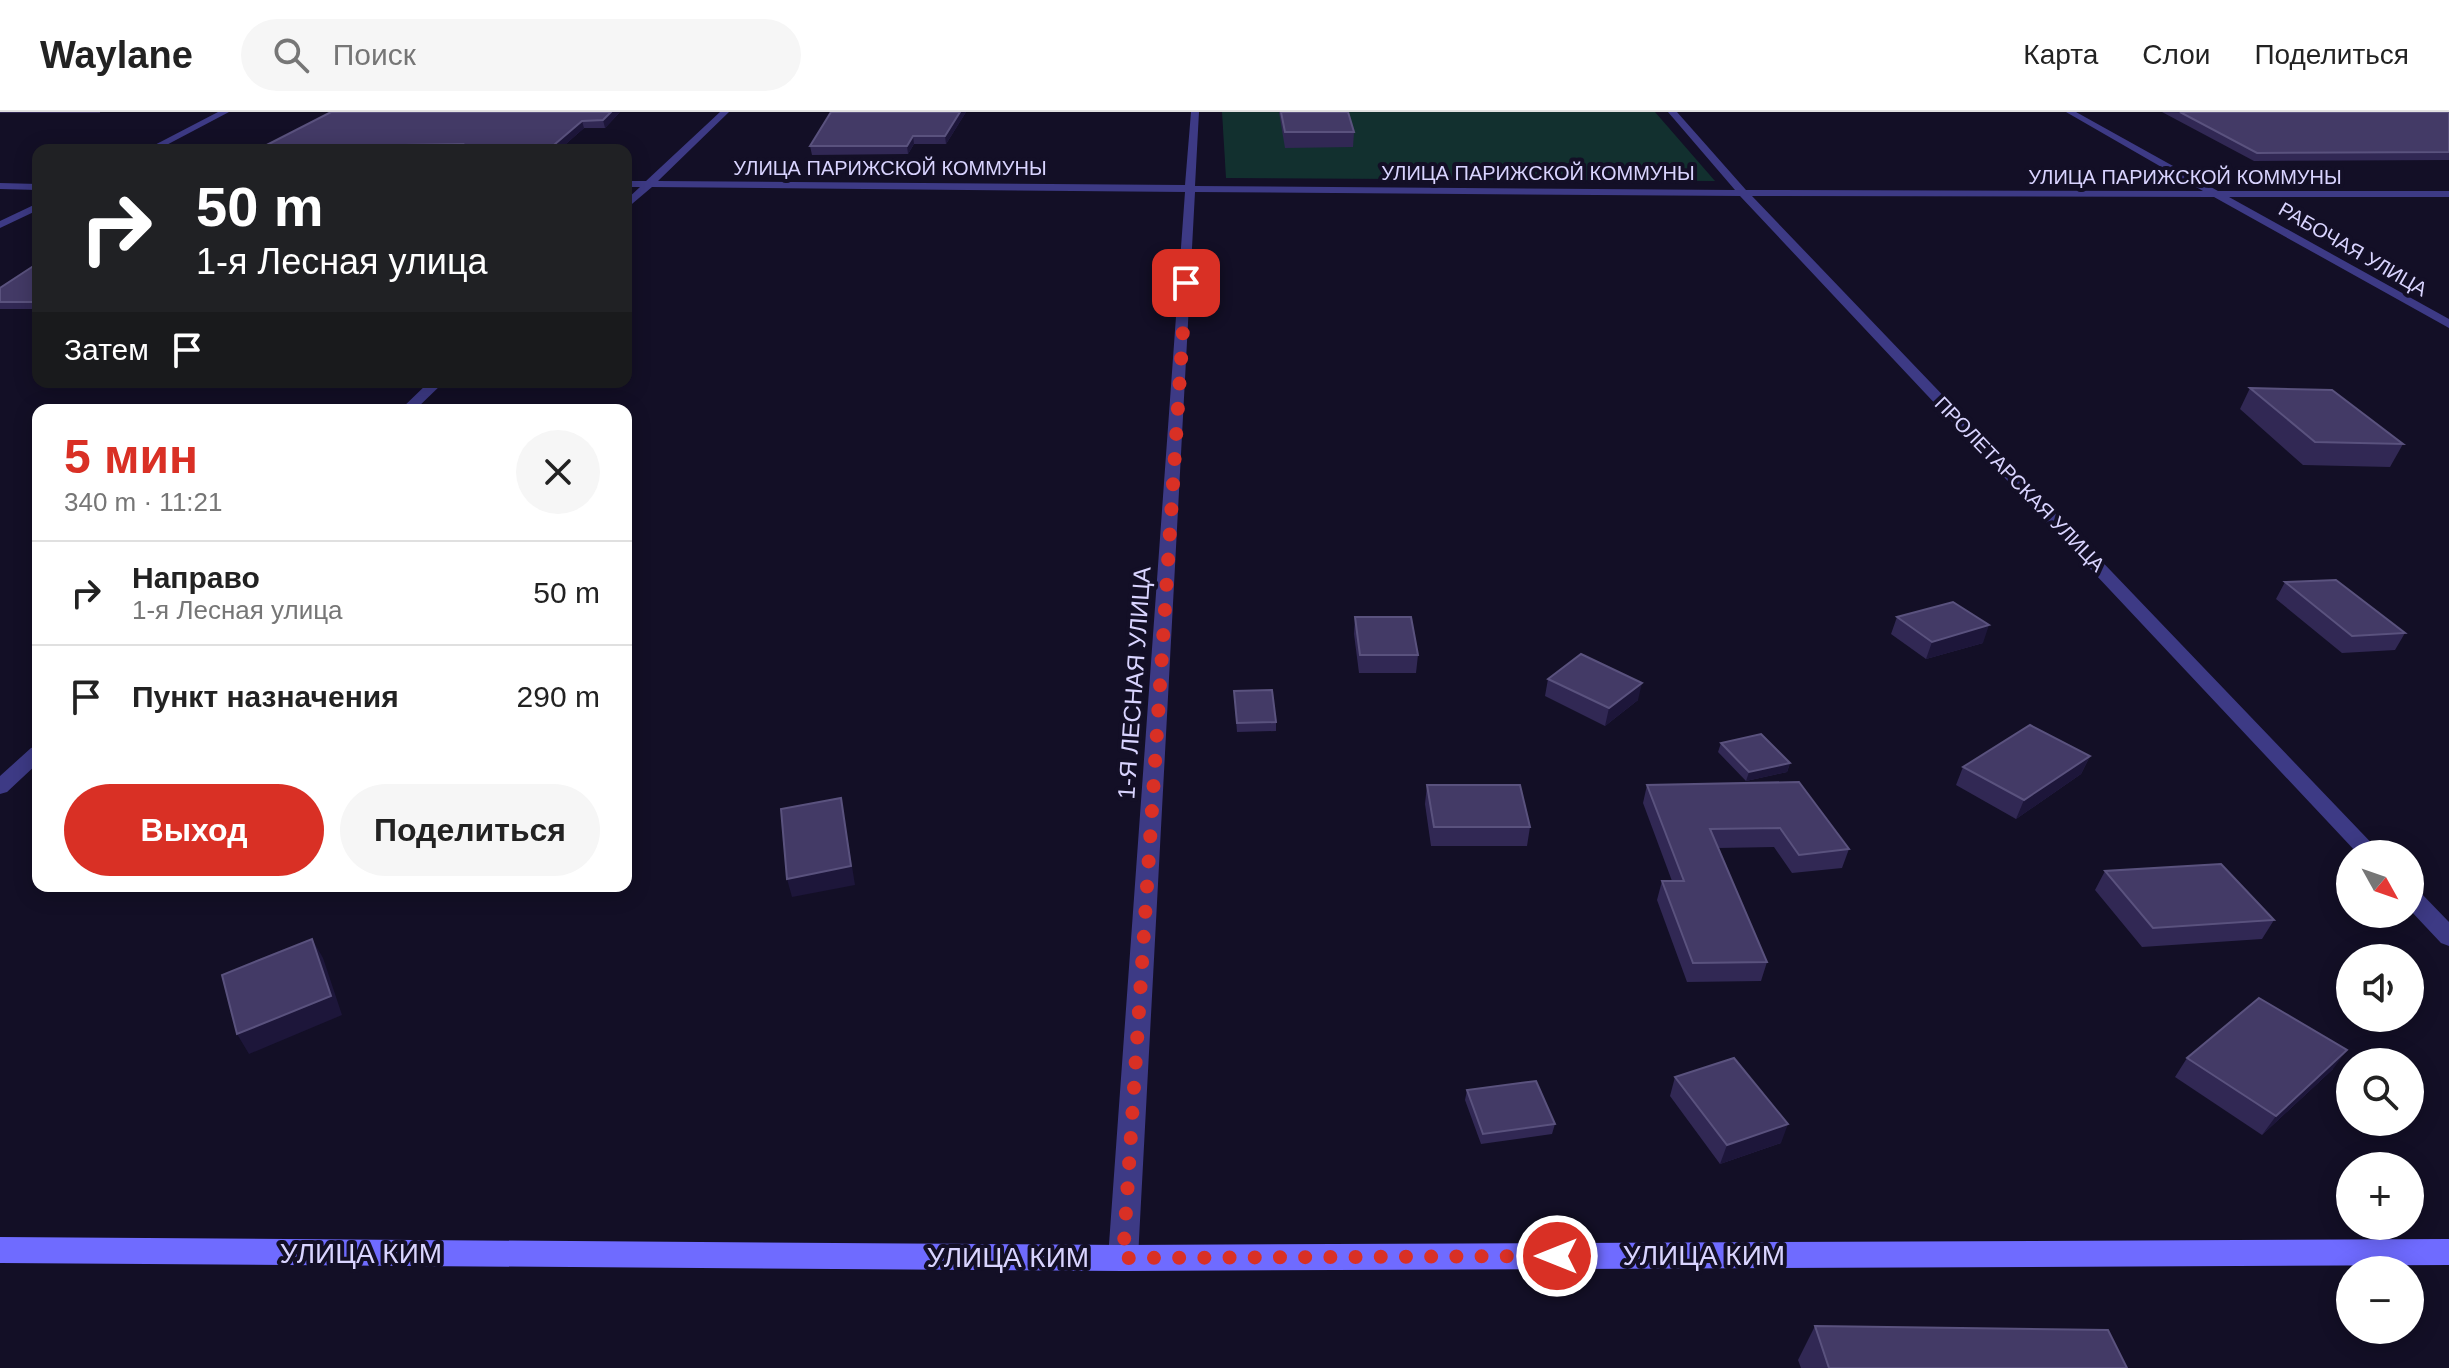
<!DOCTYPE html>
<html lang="ru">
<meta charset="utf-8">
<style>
body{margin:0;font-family:Helvetica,sans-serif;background:#f6f6f6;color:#222;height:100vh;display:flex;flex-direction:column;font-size:30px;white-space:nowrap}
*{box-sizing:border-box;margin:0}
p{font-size:26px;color:#767676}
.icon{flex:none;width:44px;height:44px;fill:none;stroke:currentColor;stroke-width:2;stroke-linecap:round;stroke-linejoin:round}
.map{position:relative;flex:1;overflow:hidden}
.sheet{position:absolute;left:32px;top:292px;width:600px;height:488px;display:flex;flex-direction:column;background:#fff;border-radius:16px;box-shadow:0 4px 20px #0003}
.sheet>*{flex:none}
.banner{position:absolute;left:32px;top:32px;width:600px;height:244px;border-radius:16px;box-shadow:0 4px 20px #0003;background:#202124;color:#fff;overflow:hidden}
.needle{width:52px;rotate:130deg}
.buttons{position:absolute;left:2336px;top:728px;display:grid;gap:16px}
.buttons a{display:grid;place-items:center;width:88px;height:88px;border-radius:50%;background:#fff;box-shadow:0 4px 20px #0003;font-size:40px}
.pin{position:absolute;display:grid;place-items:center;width:68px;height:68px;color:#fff;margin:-34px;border-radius:16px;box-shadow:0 4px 12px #0006}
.me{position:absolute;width:88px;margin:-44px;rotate:270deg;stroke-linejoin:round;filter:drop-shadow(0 0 6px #0008)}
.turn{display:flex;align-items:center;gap:28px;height:168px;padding:0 32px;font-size:36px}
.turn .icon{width:104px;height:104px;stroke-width:2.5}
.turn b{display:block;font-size:56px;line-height:68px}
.then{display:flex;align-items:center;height:76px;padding:0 32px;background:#0003;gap:16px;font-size:30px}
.round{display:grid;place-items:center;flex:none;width:84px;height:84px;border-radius:42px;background:#f6f6f6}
.head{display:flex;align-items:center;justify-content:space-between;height:136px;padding:0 32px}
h1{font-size:48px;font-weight:700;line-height:60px;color:#d93025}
.primary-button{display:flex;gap:16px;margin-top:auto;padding:16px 32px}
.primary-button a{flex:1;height:92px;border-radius:48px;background:#d93025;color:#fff;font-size:32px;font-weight:700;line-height:92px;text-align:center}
.primary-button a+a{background:#f6f6f6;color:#222}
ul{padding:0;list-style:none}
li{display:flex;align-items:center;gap:24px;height:104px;padding:0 32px;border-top:2px solid #e0e0e0}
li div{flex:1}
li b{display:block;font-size:30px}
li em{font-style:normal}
header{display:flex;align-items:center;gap:48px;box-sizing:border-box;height:112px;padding:0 40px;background:#fff;border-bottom:2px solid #e0e0e0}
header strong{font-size:38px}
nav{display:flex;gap:44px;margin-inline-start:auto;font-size:28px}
.search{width:560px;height:72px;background:#f6f6f6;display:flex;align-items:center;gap:20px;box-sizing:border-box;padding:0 28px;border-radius:44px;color:#767676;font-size:30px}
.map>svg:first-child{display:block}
.green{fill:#12302f}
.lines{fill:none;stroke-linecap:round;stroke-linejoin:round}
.street{fill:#3d3a85;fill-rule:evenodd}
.secondary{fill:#6f6bff;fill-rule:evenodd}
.wall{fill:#312854}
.shaded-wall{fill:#1d163a}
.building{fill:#433a66;stroke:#5a527e;stroke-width:2}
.route{stroke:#d93025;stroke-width:14;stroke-dasharray:0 25.2}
.labels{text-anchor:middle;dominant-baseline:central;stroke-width:8;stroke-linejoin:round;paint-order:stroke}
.far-street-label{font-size:20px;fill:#d9d4ff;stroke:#130f26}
.street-label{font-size:24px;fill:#d9d4ff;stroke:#130f26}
.near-street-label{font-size:28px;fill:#d9d4ff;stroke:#130f26}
</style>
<header>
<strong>Waylane</strong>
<div class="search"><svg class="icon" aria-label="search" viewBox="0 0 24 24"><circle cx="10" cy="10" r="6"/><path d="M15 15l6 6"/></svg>Поиск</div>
<nav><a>Карта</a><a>Слои</a><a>Поделиться</a></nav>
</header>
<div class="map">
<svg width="2449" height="1256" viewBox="0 0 2449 1256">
<rect width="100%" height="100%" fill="#130f26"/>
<path class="green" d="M1222,0h433l60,69 -489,-3z"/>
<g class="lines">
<path class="street" d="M218,0h11l-72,38h-12z
M720,0h9l-71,69 527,4 6,-73h8l-4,74 540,4 -67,-78h9l69,78 457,1 -137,-79h10l142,79h231v6h-220l220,122v9l-235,-131 -462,-1 630,658h-24l-618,-658 -545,-4 -57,1066 -5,9 -10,4 -10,-4 -5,-9 77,-1066 -533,-5 -26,22v-9l14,-13h-14v-6h20z
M0,71l38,1v6l-38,-1z
M38,91v7l-38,18v-7z
M429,270h15l-29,28h-15z
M38,634v17l-31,29 -7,2v-18l31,-28z
M2410,776l8,2 31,32v24l-8,-3 -31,-33z"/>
<path class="secondary" d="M0,1125l1123,8 1326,-6v26l-1326,6 -1123,-8z"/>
</g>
<path class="wall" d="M0,0h100v1h-100z
M620,0l-15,16h-21l-25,22h-302z
M966,0l-20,32h-32l-6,10 -96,1 -2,-9z
M1279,0h69l6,20 -1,15 -68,1z
M2162,0h287v48l-195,1z
M38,151v46h-38v-21z
M2250,276l153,56 -13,23 -87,-2 -63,-56z
M2285,470l120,51 -10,17 -53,3 -66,-54z
M1355,505l63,38 -2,18h-57l-5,-39z
M1897,505l86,26 -57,16 -35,-25z
M1548,567l90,21 -33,26 -60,-30z
M1234,579l42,31v9l-39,1z
M1721,631l69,20 -3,9 -41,9 -28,-29z
M2090,644l-9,18 -65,45 -60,-34 7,-18z
M1427,673l103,42 -3,19h-96l-6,-42z
M1647,673l202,64 -7,19 -50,5 -18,-26 -56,1 49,114 -6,19 -74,1 -30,-82 5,-19h10l-29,-78z
M2105,759l169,49 -12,19 -120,8 -47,-57z
M2187,946l146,11 -71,66 -87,-58z
M1675,965l106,66 -61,21 -50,-68z
M1467,978l88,34 -3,10 -71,10 -16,-44z
M1815,1214l312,42h-326l-3,-8z"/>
<path class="shaded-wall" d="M611,0h9l-15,16 -2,-8z
M960,0h6l-20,32 -1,-8z
M582,9l2,7 -25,22h-11z
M913,24l1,8 -6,10 -1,-8z
M1989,513l-6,18 -57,16 6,-17z
M1642,571l-4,17 -33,26 4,-18z
M2090,644l-9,18 -65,45 8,-19z
M1790,651l-3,9 -41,9 3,-9z
M841,686l14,87 -63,12 -5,-18z
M312,827l11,19 19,57 -93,39 -12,-20z
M2347,938l-14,19 -71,66 14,-19z
M1788,1012l-7,19 -61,21 7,-19z"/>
<path class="building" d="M331,0h280l-8,8 -21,1 -34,29h-94l8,-6 -120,2 -8,4h-77z
M831,0h129l-15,24h-32l-6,10h-97z
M1281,0h67l6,20h-69z
M2180,0h269v40l-192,1z
M38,151v39h-38v-14z
M2250,276l82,2 71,54 -88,-2z
M2336,468l69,53 -53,3 -67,-54z
M1953,490l36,23 -57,17 -35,-25z
M1355,505h56l7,38h-58z
M1581,542l61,29 -33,25 -61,-29z
M1272,578l4,32 -39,1 -3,-32z
M2030,613l60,31 -66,44 -61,-33z
M1761,622l29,29 -41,9 -28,-29z
M1799,670l50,67 -50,6 -19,-27 -70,1 57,133 -74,1 -31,-82h22l-37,-96z
M1427,673h93l10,42h-96z
M841,686l10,68 -64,13 -6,-70z
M2221,752l53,56 -121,8 -48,-57z
M312,827l19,57 -94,38 -15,-59z
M2259,886l88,52 -71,66 -89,-58z
M1734,946l54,66 -61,21 -52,-68z
M1536,969l19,43 -72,10 -16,-44z
M1815,1214l293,4 19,38h-298z"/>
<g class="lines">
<path class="route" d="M1186,171l-63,975 434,-2"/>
</g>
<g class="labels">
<g class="far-street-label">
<text x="890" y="56">УЛИЦА ПАРИЖСКОЙ КОММУНЫ</text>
<text x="1538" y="61">УЛИЦА ПАРИЖСКОЙ КОММУНЫ</text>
<text x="2185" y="65">УЛИЦА ПАРИЖСКОЙ КОММУНЫ</text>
<text transform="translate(2353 137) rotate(30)">РАБОЧАЯ УЛИЦА</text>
<text transform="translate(2020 372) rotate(46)">ПРОЛЕТАРСКАЯ УЛИЦА</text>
</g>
<g class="street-label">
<text transform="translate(1134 571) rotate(-86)">1-Я ЛЕСНАЯ УЛИЦА</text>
</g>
<g class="near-street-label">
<text x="361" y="1141">УЛИЦА КИМ</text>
<text x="1704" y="1143">УЛИЦА КИМ</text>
<text x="1008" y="1145">УЛИЦА КИМ</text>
</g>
</g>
</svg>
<div class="buttons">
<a><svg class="needle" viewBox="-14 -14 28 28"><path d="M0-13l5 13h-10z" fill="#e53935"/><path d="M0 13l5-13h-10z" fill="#767676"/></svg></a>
<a><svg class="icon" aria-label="sound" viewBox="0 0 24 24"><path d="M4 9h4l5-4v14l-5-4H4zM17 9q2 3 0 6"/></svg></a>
<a><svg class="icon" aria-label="search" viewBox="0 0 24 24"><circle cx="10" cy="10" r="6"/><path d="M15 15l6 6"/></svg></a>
<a>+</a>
<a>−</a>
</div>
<div class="pin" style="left:1186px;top:171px;background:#d93025"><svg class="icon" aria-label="arrive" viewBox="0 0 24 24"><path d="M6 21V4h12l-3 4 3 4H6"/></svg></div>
<svg class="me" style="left:1557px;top:1144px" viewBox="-20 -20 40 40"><circle r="17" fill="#d93025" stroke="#fff" stroke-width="3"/><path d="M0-11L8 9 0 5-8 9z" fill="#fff"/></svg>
<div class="banner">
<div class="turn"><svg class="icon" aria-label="right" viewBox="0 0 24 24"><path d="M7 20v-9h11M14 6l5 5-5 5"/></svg><div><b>50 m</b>1-я Лесная улица</div></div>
<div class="then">Затем<svg class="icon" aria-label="arrive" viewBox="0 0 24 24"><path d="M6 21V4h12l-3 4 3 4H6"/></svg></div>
</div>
<section class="sheet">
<div class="head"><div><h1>5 мин</h1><p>340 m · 11:21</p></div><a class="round"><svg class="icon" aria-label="close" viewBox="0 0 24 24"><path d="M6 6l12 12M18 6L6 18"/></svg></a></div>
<ul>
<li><svg class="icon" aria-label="right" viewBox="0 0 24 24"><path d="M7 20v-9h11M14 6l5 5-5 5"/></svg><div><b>Направо</b><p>1-я Лесная улица</p></div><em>50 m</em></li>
<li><svg class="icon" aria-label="arrive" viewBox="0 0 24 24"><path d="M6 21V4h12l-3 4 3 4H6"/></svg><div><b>Пункт назначения</b></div><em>290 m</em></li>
</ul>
<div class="primary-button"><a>Выход</a><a>Поделиться</a></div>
</section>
</div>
